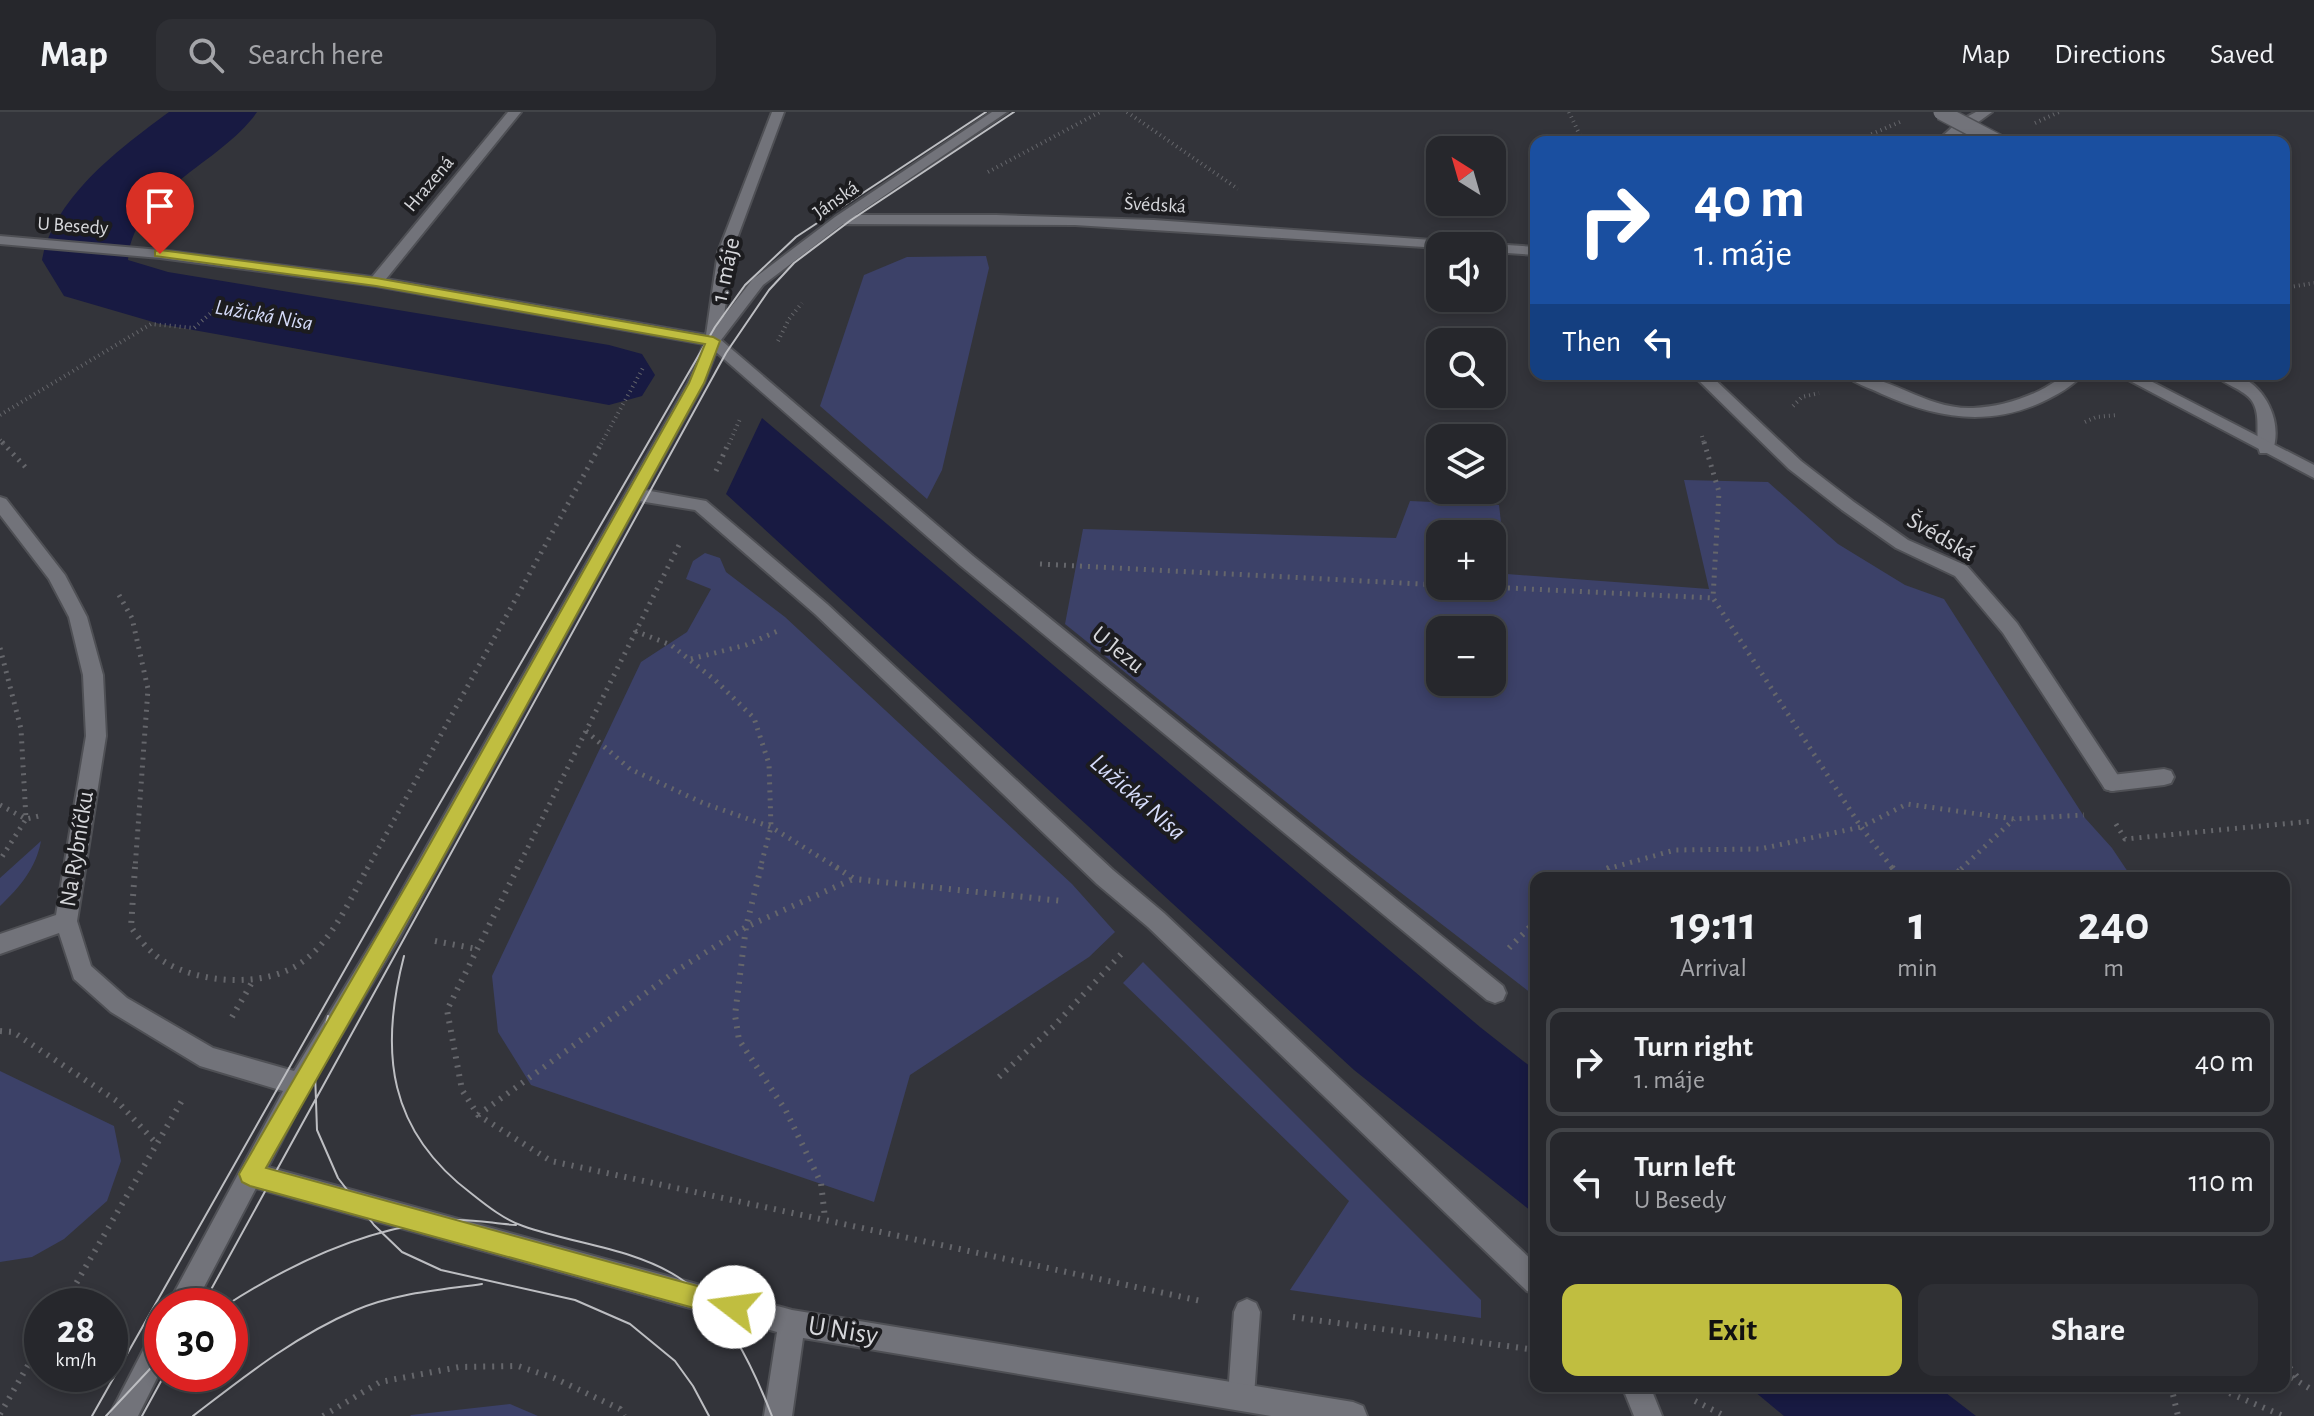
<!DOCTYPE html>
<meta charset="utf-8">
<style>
body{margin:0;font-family:"Alegreya Sans",sans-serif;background:#2e2f34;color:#f1f3f6;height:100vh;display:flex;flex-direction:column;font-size:30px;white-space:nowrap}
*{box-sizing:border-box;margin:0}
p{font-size:26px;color:#a4a5a9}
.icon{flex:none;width:44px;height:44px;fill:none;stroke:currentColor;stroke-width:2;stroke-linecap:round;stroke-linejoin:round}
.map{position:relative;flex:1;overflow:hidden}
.panel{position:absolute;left:1530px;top:760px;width:760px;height:520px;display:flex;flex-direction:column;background:#26272c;border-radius:16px;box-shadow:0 4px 12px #0003,0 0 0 2px #424448}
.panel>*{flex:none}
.top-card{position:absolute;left:1530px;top:24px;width:760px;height:244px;border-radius:16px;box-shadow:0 4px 12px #0003,0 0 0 2px #424448;background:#1a4fa0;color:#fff;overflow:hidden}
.needle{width:52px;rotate:323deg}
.buttons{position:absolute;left:1426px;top:24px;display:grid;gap:16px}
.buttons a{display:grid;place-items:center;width:80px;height:80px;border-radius:16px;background:#26272c;box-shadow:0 4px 12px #0003,0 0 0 2px #424448;font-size:40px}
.speed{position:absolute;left:24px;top:1176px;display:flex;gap:16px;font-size:40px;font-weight:700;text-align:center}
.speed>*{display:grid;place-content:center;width:104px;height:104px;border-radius:50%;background:#26272c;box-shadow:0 4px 12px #0003,0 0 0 2px #424448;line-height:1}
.speed small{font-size:20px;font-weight:400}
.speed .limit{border:12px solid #d22;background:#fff;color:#111}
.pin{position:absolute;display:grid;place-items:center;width:68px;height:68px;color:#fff;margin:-82px -34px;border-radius:50% 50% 50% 0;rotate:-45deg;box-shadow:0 0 8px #0007}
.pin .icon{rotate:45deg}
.me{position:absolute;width:88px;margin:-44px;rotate:285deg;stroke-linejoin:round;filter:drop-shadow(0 0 6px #0008)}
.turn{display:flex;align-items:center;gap:28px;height:168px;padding:0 32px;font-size:36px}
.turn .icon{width:104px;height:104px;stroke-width:2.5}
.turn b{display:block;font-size:56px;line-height:68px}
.then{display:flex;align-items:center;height:76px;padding:0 32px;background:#0003;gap:16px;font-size:30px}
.eta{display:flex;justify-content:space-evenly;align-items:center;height:136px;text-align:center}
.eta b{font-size:48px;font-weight:700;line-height:56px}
.button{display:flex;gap:16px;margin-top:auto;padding:16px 32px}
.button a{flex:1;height:92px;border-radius:16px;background:#c0be40;color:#111;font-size:32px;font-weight:700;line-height:92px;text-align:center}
.button a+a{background:#2e2f34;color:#f1f3f6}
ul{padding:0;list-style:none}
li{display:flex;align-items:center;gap:24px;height:108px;margin:0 16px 12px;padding:0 16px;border:4px solid #424448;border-radius:16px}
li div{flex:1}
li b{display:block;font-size:30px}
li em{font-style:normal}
header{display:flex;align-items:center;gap:48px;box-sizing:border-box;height:112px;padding:0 40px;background:#26272c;border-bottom:2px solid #424448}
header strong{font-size:38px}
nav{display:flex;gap:44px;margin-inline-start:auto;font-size:28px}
.search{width:560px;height:72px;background:#2e2f34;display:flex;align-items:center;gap:20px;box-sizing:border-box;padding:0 28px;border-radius:16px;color:#a4a5a9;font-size:30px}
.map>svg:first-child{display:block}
.green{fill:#3c4168;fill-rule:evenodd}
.water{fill:#181a42}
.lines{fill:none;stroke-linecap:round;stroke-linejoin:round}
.river{fill:#181a42;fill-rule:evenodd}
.lane-casing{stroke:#4f5055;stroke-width:4}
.street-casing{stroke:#4f5055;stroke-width:4}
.secondary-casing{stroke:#4f5055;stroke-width:4}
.path-far2{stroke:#65666b;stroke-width:4;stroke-dasharray:1 4;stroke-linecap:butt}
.path-far1{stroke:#65666b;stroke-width:5;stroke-dasharray:2 6;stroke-linecap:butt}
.path{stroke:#65666b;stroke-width:6;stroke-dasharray:2 7;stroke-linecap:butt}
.lane{fill:#72737a;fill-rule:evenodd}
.street{fill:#72737a;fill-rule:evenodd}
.secondary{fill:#72737a;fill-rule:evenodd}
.tram{stroke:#bdbec2;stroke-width:2}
.lane-bridge-casing{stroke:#4f5055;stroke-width:18;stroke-linecap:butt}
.lane-bridge{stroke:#72737a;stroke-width:15}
.route{fill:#c0be40;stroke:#7d7c2a;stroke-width:2}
.labels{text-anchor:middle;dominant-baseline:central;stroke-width:8;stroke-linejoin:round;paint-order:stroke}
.far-street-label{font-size:20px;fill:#d6d7db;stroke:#1c1c1f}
.far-water-label{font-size:22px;font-style:italic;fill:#d5dbf9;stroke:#1c1c1f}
.street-label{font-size:24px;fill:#d6d7db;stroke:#1c1c1f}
.water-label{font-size:26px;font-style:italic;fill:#d5dbf9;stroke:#1c1c1f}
.near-street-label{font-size:28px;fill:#d6d7db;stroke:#1c1c1f}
</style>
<header>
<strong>Map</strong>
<div class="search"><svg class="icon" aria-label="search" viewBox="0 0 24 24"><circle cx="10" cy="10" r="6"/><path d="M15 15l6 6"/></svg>Search here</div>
<nav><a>Map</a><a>Directions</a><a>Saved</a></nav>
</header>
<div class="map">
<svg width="2314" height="1304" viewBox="0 0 2314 1304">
<rect width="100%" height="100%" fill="#33343a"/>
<path class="green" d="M986,144l3,12 -47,202 -15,29 -107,-93 44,-131 43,-18z
M1684,368l84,2 70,62 67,41 39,14 141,219 27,30 20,30h-596v119l-184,-142 -287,-231 18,-95 313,9 14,-37 89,4 8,69 202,15zM1492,422v52h-52v-52zM1440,518h52v52h-52z
M705,441l15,5 6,14 59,45 287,267 43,48 -26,25 -179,118 -36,127 -343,-117 -33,-53 -6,-56 149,-314 46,-30 24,-43 -25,-10 7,-18z
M41,729c-5,27 -21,46 -41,65v-28z
M1143,850l338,338v18l-191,-28 59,-89 -226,-218z
M0,959l114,55 7,35 -14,40 -43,38 -32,18 -32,5z
M510,1292l28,12h-128l1,-1z"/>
<path class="water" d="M762,306l718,609 56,44v144l-182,-145 -628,-576z
M1748,1274h189l39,30h-192z"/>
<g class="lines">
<path class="river" d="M169,0h88c-36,52 -124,78 -129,148l40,12 441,73 33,9 13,21 -13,21 -33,9 -449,-81 -96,-28 -22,-36c12,-63 78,-112 127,-148z"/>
<defs>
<path id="lane" d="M2214,262c6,0 14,-1 20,0 31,10 50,48 38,79h-12c-6,-15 2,-37 -8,-52 -8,-12 -28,-16 -38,-27z
M2164,657l7,2 3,6 -3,6 -7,2 -52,6 -7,-2 -3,-6 3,-6 7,-2z
M1247,1187l9,4 4,9 -6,84 -3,10 -10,3 -10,-3 -3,-10 6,-84 4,-9z"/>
<path id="street" d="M508,0h13l-135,167 320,56 12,-83 54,-140h12l-52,140 -8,64 29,-37 82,-62 157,-105h15l-151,103h140l158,5 319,23 2,3 -35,2 -365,-23 -232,-1 -80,61 -42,55 252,216 530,430 3,7 -3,7 -8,3 -8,-3 -526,-434 -245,-214 -12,31 -59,107 61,11 121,103 286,266 51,43 372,351v31l-9,-4 -379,-364 -51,-43 -282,-270 -120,-104 -56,-9 -241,439 -91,152 -39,75 524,143 561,92 10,4 4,10h-96l-468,-78 -11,78h-28l13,-84 -521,-144 -62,118h-27l116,-215 -83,-25 -89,-54 -37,-33 -15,-46 -59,21v-20l56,-19 30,-179 -3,-61 -14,-58 -20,-38 -49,-64v-18l6,2 59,76 22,42 16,58 3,61 -29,185 14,45 36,32 86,50 81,23 88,-145 306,-543 16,-39 -328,-58 -216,-28 -160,-14v-8l160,14 212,27z
M1492,132l44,3v8l-44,-3v-6h-6z
M1692,262h17l92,87 53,41 54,38 59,26 50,57 102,154 3,6 -3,6 -7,2 -7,-2 -102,-156 -48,-57 -59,-28 -54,-38 -53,-41z
M1844,262c46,0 82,36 129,34 23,-1 45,-7 66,-17 18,-9 22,-17 44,-17 -10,12 -26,21 -41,28 -55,25 -106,16 -160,-8 -12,-6 -29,-11 -38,-20z
M162,1215v41l-24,48h-29l44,-85z
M1622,1274h28l12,30h-28z"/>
<path id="secondary" d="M1976,0h16l-41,30h-15l23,-21z
M2117,262h20l177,91v13z"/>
</defs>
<use href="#lane" class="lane-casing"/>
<use href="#street" class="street-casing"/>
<use href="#secondary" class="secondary-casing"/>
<path class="path-far2" d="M1127,0l111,77
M1569,0l14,30
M2035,11l24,-11
M1853,30l47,-20
M988,60l112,-60
M2284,176l30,-5
M778,229l11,-22 13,-16
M1793,294l9,-9 17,-4
M0,303l151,-91 43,4 29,-26
M2085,310l11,-5 22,-2
M1702,324l2,8
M0,328l4,4
M601,332l42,-76
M729,332l11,-25"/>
<path class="path-far1" d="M2,330l27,29
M1704,330l15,50 -6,106 148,229 32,42
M716,359l13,-29
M1040,452l400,21
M1468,474l245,12
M119,483l13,23 16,71 -13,180
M635,519l36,14 44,35 39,38 15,46 2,63 -11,42
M0,536l21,81 5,90 -26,41
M691,547l55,-14 34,-15
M586,619l44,38 73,34 68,24 68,42
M0,693l26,14 13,-3
M2116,712l9,15 189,-18
M367,757l235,-427
M517,757l164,-328
M1607,757l68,-19 85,-1 101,-22 46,-23 107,15 70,-4
M1961,757l53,-50"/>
<path class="path" d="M135,755l-4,60c8,12 17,23 29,32 38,26 110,30 146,0 29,-23 44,-60 62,-92
M518,755l-71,143 15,80 16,25 73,46 650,140
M761,755l-15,60 -11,88 4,25 47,71 35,72 4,35
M836,755l18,12 208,22
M1892,755l8,11
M1592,766l18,-11
M1952,766l11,-11
M435,829l42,8
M1509,836l27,-27
M232,905l22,-38
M0,919l13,1 104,69 40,43
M999,965l55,-51 70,-75
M478,1003l198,-144 70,-44 107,-48
M63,1194l121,-209
M1293,1205l243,33
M2284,1249l15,18
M2284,1261l30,18
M2171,1274l7,30
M2213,1274l70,30
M1695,1289l30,15
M0,1302l42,-73
M323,1304l57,-34 79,-15 59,-1 36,12 66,31 4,7"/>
<use href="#lane" class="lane"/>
<use href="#street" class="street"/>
<use href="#secondary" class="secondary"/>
<path class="tram" d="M404,844c-25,96 -16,175 68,238 15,12 33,26 51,32 51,18 109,22 155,51 48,31 74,88 94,139
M328,904l-13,56 2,58 21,48 36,47 28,27 39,18 134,30 55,24 45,37 18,25 16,30
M202,1194l524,-953 43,-63 25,-27 57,-43 163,-108
M225,1194c68,-44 147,-81 229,-86 21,-1 42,4 62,5
M92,1304l307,-542 316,-547 30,-42 51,-48 190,-125
M106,1304l56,-60
M142,1304l23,-42
M193,1304c52,-40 102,-80 163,-106 39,-17 85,-20 126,-26"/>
<defs>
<path id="lane-bridge" d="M1941,0l57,30"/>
</defs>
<use href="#lane-bridge" class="lane-bridge-casing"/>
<use href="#lane-bridge" class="lane-bridge"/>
</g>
<path class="route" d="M160,138l216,28 337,59 7,4 -16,42 -269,489 -169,296 468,128 8,3 4,8 -4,9 -8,3 -484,-133 -8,-4 -3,-8 182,-314 268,-477 16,-39 -329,-58 -221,-30v-5z"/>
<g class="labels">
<g class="far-street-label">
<text transform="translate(429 72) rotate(-50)">Hrazená</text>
<text transform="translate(836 88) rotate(-35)">Jánská</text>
<text transform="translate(1155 93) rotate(3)">Švédská</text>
<text transform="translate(73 114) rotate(4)">U Besedy</text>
</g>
<g class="far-water-label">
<text transform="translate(264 203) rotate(10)">Lužická Nisa</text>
</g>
<g class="street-label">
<text transform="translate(726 158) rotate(-78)">1. máje</text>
<text transform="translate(1941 425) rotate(30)">Švédská</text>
<text transform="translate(1118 538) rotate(39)">U Jezu</text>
<text transform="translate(77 737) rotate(-81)">Na Rybníčku</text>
</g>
<g class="water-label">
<text transform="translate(1138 685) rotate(41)">Lužická Nisa</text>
</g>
<g class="near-street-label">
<text transform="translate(843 1219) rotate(9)">U Nisy</text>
</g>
</g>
</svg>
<div class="buttons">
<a><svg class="needle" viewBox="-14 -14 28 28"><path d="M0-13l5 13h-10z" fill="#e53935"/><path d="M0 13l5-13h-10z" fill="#a4a5a9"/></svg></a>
<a><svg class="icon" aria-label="sound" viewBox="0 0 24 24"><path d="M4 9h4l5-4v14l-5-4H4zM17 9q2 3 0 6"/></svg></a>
<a><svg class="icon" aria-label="search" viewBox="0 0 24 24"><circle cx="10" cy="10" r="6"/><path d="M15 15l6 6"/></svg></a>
<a><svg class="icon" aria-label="layers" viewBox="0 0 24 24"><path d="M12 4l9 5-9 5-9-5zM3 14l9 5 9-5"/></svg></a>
<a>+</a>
<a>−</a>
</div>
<div class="speed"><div>28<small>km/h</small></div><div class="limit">30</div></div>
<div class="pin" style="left:160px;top:142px;background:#d93025"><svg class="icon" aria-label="arrive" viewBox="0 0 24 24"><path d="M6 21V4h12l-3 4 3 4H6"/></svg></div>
<svg class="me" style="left:734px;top:1195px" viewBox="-20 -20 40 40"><circle r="19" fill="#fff"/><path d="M0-13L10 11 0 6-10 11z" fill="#c0be40"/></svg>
<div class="top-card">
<div class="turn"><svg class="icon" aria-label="right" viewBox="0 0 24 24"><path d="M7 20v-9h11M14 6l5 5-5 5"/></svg><div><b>40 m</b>1. máje</div></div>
<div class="then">Then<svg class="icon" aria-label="left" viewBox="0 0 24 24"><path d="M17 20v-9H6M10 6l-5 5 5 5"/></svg></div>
</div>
<section class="panel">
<div class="eta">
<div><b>19:11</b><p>Arrival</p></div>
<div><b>1</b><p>min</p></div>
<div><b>240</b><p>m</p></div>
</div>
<ul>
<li><svg class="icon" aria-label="right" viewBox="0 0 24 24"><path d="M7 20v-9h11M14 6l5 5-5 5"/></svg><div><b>Turn right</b><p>1. máje</p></div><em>40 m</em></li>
<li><svg class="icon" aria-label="left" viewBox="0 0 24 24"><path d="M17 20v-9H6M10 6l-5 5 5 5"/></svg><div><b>Turn left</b><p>U Besedy</p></div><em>110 m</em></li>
</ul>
<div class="button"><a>Exit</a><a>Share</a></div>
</section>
</div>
